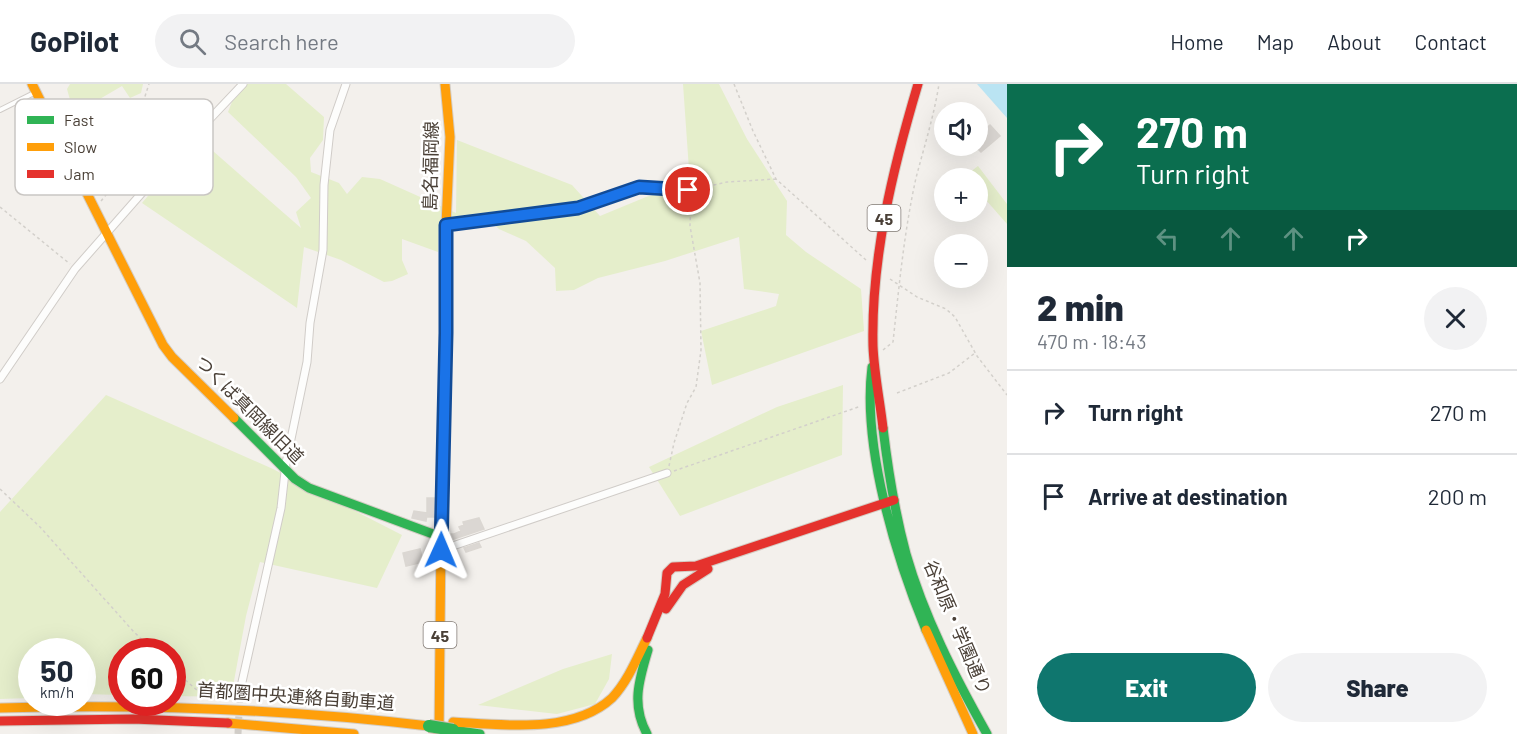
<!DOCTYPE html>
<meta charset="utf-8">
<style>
body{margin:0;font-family:Barlow,"Noto Sans JP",sans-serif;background:#f2f2f3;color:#1f2937;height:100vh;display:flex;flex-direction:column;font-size:22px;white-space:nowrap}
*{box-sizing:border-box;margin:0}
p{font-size:20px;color:#747a83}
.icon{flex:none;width:33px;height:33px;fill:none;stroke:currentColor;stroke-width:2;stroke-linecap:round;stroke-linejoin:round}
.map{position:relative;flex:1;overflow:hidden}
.sheet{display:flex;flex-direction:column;background:#fff;width:510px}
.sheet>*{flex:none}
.hud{background:#0b6e4f;color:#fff;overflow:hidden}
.buttons{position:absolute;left:934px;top:18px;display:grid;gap:12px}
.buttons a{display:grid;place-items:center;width:54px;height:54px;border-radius:50%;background:#fff;box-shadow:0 6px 24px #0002;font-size:30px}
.speed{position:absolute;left:18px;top:554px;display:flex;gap:12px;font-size:30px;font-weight:700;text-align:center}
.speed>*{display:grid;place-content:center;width:78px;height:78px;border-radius:50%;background:#fff;box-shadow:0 6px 24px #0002;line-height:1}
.speed small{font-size:15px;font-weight:400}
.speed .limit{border:9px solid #d22;background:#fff;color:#111}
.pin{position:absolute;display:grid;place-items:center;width:51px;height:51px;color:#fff;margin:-26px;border:3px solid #fff;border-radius:50%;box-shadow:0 2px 6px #0007}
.me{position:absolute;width:66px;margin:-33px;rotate:1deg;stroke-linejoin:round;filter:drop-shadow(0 0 4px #0008)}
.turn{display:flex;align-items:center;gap:21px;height:126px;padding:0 30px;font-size:27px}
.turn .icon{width:78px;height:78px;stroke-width:2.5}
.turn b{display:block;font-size:42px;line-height:51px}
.lanes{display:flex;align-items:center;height:57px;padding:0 30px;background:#0003;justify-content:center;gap:30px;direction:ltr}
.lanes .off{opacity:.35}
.round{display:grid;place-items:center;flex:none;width:63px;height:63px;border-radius:32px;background:#f2f2f3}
.overview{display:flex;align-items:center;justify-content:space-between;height:102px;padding:0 30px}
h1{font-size:36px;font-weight:800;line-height:45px}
.button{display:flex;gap:12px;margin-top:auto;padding:12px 30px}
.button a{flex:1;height:69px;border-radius:36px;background:#0f766e;color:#fff;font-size:24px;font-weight:800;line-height:69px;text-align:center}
.button a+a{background:#f2f2f3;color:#1f2937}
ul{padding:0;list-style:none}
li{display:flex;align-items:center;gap:18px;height:84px;padding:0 30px;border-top:2px solid #e0e1e3}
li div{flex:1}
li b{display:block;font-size:22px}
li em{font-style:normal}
header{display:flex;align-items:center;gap:36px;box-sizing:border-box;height:84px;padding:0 30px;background:#fff;border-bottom:2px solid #e0e1e3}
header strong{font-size:28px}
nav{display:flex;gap:33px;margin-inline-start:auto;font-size:21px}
.search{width:420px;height:54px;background:#f2f2f3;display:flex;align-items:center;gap:15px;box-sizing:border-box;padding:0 21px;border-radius:33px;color:#747a83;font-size:22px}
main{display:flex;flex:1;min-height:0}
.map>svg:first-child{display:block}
.green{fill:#e5eecb}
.water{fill:#bae4f3}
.building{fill:#dbd7d3;stroke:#dbd7d2;stroke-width:1.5}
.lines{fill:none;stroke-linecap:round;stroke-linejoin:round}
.street-tunnel{stroke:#d1cdc8;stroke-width:7;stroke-dasharray:7 3.5;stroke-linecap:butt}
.lane-casing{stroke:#d0ccc8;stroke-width:6}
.street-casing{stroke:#d0ccc8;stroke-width:9}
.fast-casing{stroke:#d4cdc4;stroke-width:11}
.slow-casing{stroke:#d4cdc4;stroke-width:11}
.jam-casing{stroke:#d4cdc4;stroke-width:11}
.path{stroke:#d3d0cb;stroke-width:1.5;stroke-dasharray:3 3;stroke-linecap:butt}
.lane{stroke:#fdfdfc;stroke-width:4}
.street{stroke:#fdfdfc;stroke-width:7}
.fast{stroke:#30b455;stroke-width:9}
.slow{stroke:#ff9f0a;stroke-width:9}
.jam{stroke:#e5322d;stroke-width:9}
.fast-bridge-casing{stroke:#ccb9a6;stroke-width:14;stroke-linecap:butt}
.fast-bridge{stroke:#30b455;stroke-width:12}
.route-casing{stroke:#114b97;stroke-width:15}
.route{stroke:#1a73e8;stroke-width:10}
.labels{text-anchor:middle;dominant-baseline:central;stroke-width:5;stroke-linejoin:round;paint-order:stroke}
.shield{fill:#fff;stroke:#807973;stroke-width:1.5}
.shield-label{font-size:16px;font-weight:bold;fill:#4a4037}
.street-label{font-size:18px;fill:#4a4037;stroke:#fff}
.key{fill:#fff;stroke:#c9c6c3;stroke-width:1.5}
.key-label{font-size:16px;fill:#4a4037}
</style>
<header>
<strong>GoPilot</strong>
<div class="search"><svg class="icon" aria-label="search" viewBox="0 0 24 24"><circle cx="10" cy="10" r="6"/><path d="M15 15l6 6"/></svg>Search here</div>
<nav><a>Home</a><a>Map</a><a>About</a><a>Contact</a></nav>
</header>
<main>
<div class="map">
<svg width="1007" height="650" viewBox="0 0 1007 650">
<rect width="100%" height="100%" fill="#f3f0ec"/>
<path class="green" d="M70,0h73l-2,9 -11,5 -8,-12 -48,28 -7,-25z
M239,0h47l38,33 -1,23 -13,18 1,14 28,11 8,11 15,-17 18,2 76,34 1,-73 115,45 28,31 46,-19 44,-13 -7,-100h36l28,55 40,62 -1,34 20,17 55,37 3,42 -152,54 -11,-54 75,-25 3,-12 -35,-5 -5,-52 -74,24 -67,17 -24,12 -18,1 -1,-23 -29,-27 -27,-12 -16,-15 -44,10 -1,28 -36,-13v21l6,14 -16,7 -8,1 -43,-22 -37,-13 -7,61 -155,-105 55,-66 104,91 -5,-16 15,-14 -15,-21 -68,-65z
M978,82l29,38v20l-29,-33v-13h-11l-2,-2z
M843,301l-1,70 -162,61 -31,-49 128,-60z
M106,311l167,74 129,66 -25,53 -117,-26 -14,54 -15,81 -58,-1 -1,-45h-50l-1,44 -38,-1 -1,-43h-50l-1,42 -3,1 3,1v3l-31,1v-187z
M612,570l-3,25 -14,25 -38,10 -79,-9 85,-36z"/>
<path class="water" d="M977,0h30v34z"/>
<path class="building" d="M990,41l10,11 -19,16 -3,-3v-14z
M427,414h8v19h-9l1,-2 -1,6 -14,-3 2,-7 13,2z
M479,434l5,11 -36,12v-7h6l7,-3 -2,-4 5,-2 -1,-3z
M479,459l2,4 -15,5 -2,-4z
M420,465l3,13 -17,4 -3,-13z"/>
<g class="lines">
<path class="street-tunnel" d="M238,650l2,-43"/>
<defs>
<path id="lane" d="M0,26l36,-18"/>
<path id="street" d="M446,141l132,-16 61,-22 49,3
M0,295l75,-110 95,-108 73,-77
M441,466l226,-77
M240,607l41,-183 5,-45 21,-101 3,-39 13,-73 1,-65 6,-55 16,-46"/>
<path id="fast" d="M872,283c-10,80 24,190 54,263
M234,334l61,61 14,9 132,49 6,-212
M883,344c5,42 12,85 23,126 18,63 49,123 81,180
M453,646l27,4
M647,650c-16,-29 -8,-54 1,-84"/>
<path id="slow" d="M32,0l131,261 9,12 62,61
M445,0l5,53 -4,88 1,100
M926,546l47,104
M0,624c144,-4 286,1 429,18
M453,638c52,3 120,12 159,-24 16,-17 25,-40 35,-60
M228,639l126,11
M439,650l2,-197"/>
<path id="jam" d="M883,344c-3,-27 -9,-55 -10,-82 -2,-89 20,-178 45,-262
M666,525l17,-24 25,-16
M647,554l18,-44 2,-21 6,-6 23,-1 198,-66
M0,637l133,-2 95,4"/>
</defs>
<use href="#lane" class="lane-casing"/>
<use href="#street" class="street-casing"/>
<use href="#fast" class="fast-casing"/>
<use href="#slow" class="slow-casing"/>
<use href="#jam" class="jam-casing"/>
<path class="path" d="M734,0l19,47 23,48 90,81
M696,105l31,-7 49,-3
M101,117c20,-21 38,-87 48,-117
M0,123l70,57
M890,195l27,18 29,12 9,8 22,39 30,39
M883,266l10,-8c6,-55 11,-110 23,-164 8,-31 18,-62 23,-94
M897,309l52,-20 26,-20
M669,382l5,-23 13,-40 9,-16 5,-37 -1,-67 -10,-57 1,-28
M674,387l187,-65
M0,405l40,38 94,105 20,19
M172,584l27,24"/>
<use href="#lane" class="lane"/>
<use href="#street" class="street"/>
<use href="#fast" class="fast"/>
<use href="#slow" class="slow"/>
<use href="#jam" class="jam"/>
<defs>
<path id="fast-bridge" d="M429,642l24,4"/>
</defs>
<use href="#fast-bridge" class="fast-bridge-casing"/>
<use href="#fast-bridge" class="fast-bridge"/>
</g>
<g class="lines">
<defs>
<path id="route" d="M441,466l5,-217v-108l132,-17 61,-21 49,3"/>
</defs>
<use href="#route" class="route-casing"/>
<use href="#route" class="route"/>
</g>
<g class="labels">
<g class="shield">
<rect x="867.5" y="121" width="33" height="26" rx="4.5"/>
<rect x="423.5" y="538" width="33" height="26" rx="4.5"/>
</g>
<g class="shield-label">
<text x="884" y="134">45</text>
<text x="440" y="551">45</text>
</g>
<g class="street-label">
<text transform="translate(430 82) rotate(-89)">島名福岡線</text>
<text transform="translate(250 325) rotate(45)">つくば真岡線旧道</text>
<text transform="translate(958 543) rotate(67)">谷和原・学園通り</text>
<text transform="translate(296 612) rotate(4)">首都圏中央連絡自動車道</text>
</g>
</g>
<rect x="15" y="15" width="198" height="96" rx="9" class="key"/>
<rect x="27" y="32" width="27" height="8" fill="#30b455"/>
<rect x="27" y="59" width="27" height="8" fill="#ff9f0a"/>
<rect x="27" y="86" width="27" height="8" fill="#e5322d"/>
<g class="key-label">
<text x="64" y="42">Fast</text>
<text x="64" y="69">Slow</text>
<text x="64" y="96">Jam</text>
</g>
</svg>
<div class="buttons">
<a><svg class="icon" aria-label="sound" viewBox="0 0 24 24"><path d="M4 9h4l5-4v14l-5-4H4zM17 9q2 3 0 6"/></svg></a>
<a>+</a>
<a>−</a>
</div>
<div class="speed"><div>50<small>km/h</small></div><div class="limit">60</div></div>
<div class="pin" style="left:688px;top:106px;background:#d93025"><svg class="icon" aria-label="arrive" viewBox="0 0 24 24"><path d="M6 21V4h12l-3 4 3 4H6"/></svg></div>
<svg class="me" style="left:441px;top:466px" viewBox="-20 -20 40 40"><path d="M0-17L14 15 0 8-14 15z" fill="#1a73e8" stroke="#fff" stroke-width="4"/></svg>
</div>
<section class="sheet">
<div class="hud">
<div class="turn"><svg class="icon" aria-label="right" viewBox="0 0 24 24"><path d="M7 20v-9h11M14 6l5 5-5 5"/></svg><div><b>270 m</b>Turn right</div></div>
<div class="lanes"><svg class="icon off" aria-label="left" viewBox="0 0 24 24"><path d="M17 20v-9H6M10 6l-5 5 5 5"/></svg><svg class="icon off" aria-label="ahead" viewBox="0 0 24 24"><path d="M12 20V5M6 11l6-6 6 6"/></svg><svg class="icon off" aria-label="ahead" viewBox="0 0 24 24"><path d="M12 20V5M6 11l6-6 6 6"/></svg><svg class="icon" aria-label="right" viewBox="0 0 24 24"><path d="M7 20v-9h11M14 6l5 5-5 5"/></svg></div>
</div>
<div class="overview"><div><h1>2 min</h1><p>470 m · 18:43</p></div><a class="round"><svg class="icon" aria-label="close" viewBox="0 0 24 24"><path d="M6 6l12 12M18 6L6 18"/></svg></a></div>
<ul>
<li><svg class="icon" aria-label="right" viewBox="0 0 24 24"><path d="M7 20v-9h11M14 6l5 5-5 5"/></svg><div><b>Turn right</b></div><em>270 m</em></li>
<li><svg class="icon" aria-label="arrive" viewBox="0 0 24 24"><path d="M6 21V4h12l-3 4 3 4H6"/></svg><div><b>Arrive at destination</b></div><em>200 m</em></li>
</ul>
<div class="button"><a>Exit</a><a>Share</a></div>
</section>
</main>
